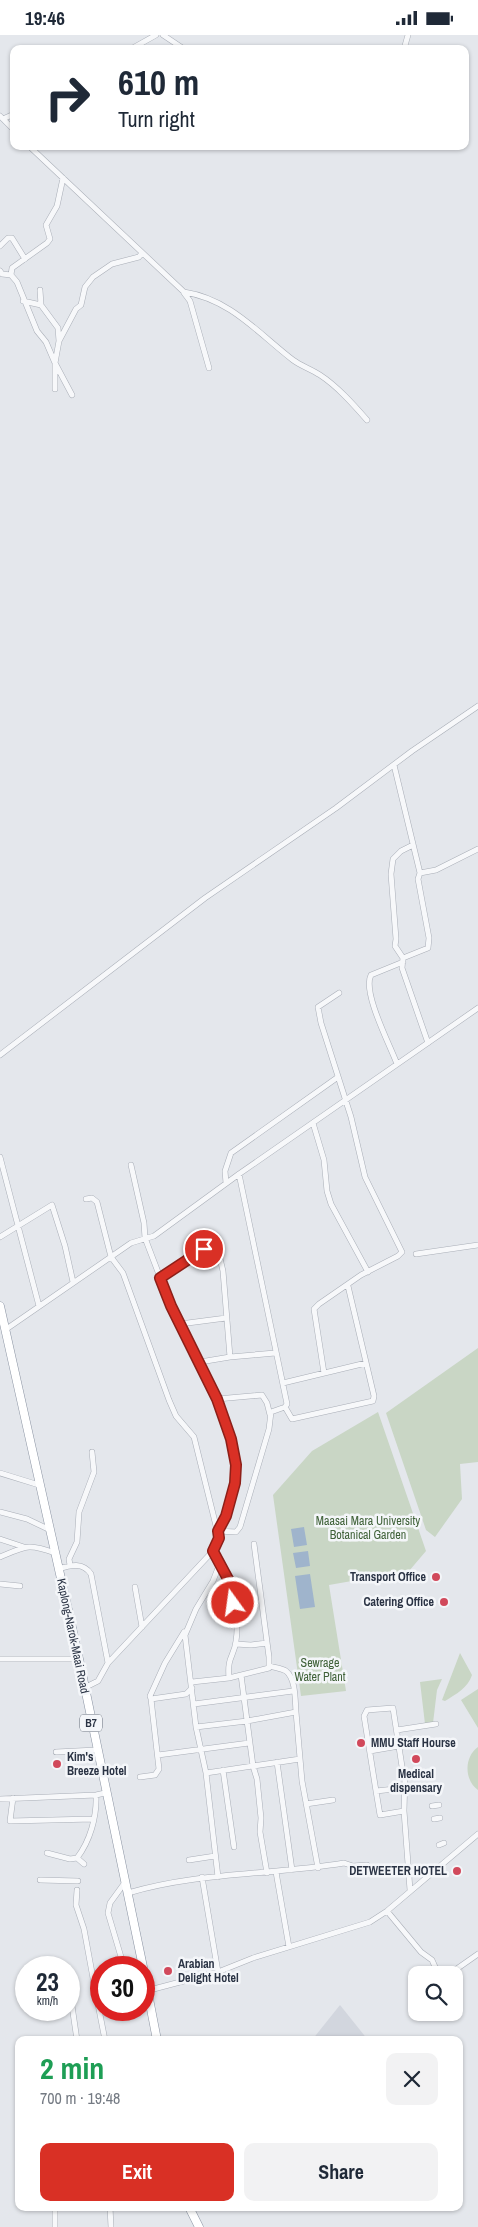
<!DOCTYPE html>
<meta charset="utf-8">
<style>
body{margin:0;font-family:"Archivo Narrow",sans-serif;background:#f2f2f3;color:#1f2937;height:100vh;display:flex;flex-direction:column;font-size:19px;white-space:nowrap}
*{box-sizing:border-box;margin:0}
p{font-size:16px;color:#747a83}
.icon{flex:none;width:28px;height:28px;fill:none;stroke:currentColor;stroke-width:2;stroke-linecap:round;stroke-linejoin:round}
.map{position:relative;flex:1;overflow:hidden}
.drawer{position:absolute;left:15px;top:2001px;width:448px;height:175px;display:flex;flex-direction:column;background:#fff;border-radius:10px;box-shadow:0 1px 4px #0004}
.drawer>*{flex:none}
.guide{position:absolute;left:10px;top:10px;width:459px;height:105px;border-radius:10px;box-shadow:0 1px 4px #0004;background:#fff;color:#1f2937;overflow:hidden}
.fabs{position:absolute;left:408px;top:1931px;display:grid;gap:10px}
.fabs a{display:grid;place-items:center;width:55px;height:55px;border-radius:10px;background:#fff;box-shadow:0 1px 4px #0004;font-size:25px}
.speed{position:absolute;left:15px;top:1921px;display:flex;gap:10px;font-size:25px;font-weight:700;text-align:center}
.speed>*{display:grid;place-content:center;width:65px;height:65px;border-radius:50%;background:#fff;box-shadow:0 1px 4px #0004;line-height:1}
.speed small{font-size:12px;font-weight:400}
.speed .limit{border:8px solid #d22;background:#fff;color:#111}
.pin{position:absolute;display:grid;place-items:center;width:42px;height:42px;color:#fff;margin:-21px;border:2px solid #fff;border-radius:50%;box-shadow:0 1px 5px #0007}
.me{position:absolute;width:55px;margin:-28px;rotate:346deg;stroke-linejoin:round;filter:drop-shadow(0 0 4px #0008)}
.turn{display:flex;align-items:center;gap:18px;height:105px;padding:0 25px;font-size:22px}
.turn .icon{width:65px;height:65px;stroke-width:2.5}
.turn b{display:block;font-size:35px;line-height:42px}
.round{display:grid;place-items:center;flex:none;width:52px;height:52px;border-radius:10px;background:#f2f2f3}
.summary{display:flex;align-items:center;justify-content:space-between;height:85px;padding:0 25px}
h1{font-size:30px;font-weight:700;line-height:38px;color:#1e9e55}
.action{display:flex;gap:10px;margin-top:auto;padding:10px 25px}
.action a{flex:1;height:58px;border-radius:10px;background:#d93025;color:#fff;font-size:20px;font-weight:700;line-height:58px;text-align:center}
.action a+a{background:#f2f2f3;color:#1f2937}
.status{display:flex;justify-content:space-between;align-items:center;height:35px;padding:0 25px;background:#fff;direction:ltr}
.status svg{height:14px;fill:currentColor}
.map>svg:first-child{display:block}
.built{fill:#d2d6de}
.green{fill:#c9d6c5}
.water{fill:#9fb4cc}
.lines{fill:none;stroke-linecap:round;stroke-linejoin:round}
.minor-casing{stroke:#a9aeb7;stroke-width:6}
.highway-casing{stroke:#8b94a3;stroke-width:9}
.minor{stroke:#f7f8fa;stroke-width:5}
.highway{stroke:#fff;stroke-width:8}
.route-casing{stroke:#8d1f18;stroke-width:12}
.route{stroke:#d93025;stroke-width:9}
.poi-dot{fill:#d1495b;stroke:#f4f6f9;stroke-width:2}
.labels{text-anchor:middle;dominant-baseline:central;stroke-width:5;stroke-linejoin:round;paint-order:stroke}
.shield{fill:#f4f6f9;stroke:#676e7b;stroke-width:1}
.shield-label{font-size:11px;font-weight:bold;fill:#2b3445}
.park-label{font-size:12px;fill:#3f6138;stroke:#f4f6f9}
.poi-label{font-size:12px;font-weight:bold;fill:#2b3445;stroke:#f4f6f9;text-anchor:end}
.street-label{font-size:12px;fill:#2b3445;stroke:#f4f6f9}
</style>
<div class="status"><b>19:46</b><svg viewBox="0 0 49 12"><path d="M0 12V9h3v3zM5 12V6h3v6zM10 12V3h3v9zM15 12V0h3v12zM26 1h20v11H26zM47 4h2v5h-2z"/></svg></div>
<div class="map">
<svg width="478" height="2192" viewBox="0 0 478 2192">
<rect width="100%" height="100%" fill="#e4e7ec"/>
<path class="built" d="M340,1970l28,35h-56z"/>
<path class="green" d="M478,1313v114l-18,2 2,35 -27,38 -9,-7 -40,-117z
M378,1377l48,139 -17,20 -80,14 17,106 -45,5 -28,-201 39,-44z
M460,1618l12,22c-4,13 -16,19 -27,26l-3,-1z
M442,1644l-5,11 -4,33 -8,1 -5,-42z
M478,1654v39l-17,-28z
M478,1712v43c-14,-10 -14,-33 0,-43z"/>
<path class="water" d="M304,1492l3,18 -13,2 -3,-18z
M308,1516l2,15 -14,2 -3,-15z
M310,1539l5,33 -15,2 -5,-33z"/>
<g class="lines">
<defs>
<path id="minor" d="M163,0l21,14
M131,14l25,-14
M404,14l4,-14
M0,81l14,14
M3,84l11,-5
M29,111l155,146c46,7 74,41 109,68 8,6 18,9 27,15 17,11 33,29 47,45
M0,211l8,-8h4l13,21
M0,236l2,3 9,1 6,7 20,49 9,11 9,21v26
M11,240l1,-7 35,-25 3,-4 -4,-14 11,-19 6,-28
M40,255l1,15
M184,258l6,8 19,67
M23,266l18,4 17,23 1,13 -4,22 17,32
M59,306l17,-32 5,-4 4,-18 8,-10 19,-13 27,-7 3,-4
M394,730l26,108 -2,6 11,59 -1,10 -25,10 -1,10 26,75
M420,838l16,-3 42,-21
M403,923l-8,-12 1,-7 -5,-65 2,-15 8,-8 12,-6
M0,1020l205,-157 131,-90 76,-57 66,-45
M397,1029c-7,-19 -35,-72 -26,-89l32,-13
M313,1088l11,37 3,31 4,13 37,68
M0,1122l39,149
M131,1130l13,58 1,15 26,68 46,93 14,40 5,25 -1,19 -9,33 -8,15 18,1 4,-5 29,-98 2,-17 14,-5 2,-3 -48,-230
M226,1148l-1,-12 6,-18 107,-76
M0,1202l52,-32 13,41 8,36
M416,1219l62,-9
M160,1243l50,-32h7l6,25 7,86
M180,1289l46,-6
M5,1295l126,-87 23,-7 85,-62 239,-166
M200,1327l30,-5 45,-4
M324,1338l-10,-64 5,-5 42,-29 37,-19 4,-4 -37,-75 -14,-60 -30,-94 -3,-16 21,-14
M283,1348l83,-20
M217,1364l45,-4 5,8 3,12
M285,1372l7,12 81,-18 1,-5 -26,-110
M0,1438l39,12
M0,1477l27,7 21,10
M0,1504l24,8
M213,1516c14,25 28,60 23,90 -2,16 -9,15 -7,37
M0,1522c26,-11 28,-14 55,-4
M70,1530l-1,-6 8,-17 2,-30 15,-40 -2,-20
M58,1534c13,-4 25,-7 33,5l17,89
M0,1549l20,2
M135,1552l7,40
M236,1609l15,1 16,-2
M0,1624h79
M270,1631c5,2 11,2 16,5 10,8 9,29 10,41
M241,1640l12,91 4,13 4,39 -1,14 7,41
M192,1647l37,-4 40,-10v-11l-15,-113
M84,1653l14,-7 10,-18 105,-112 6,-13 -25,-101 -18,-21 -7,-16 -46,-127 -12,-16 -14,-55 -5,-4 -6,1
M151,1664l-1,-3 15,-33 19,-31
M194,1669l99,-13
M196,1692l51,-6 49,-9 6,69 16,87
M397,1695l39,-6
M370,1716l29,-5
M56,1717l40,-2
M158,1720l91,-12
M277,1727l15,108
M223,1735l11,77
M206,1738l94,-14
M140,1742l15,-2 4,-6 -8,-70 35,-5 6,-6
M404,1753l-28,3 4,24 24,-4 1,-36
M376,1756l-12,-75 3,-6 26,-2 10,65 6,2 18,-1
M13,1763l-3,23 83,-2
M0,1764l96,-4 9,-2
M306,1769l27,-4
M432,1771l7,-1
M404,1776l6,79
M434,1784l6,-1
M439,1810l5,-2
M47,1818l23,6 7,-1 7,6
M77,1823c13,-17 20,-41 19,-63
M189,1825l26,-4
M276,1837l13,75
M202,1842l16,95
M218,1842l-12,-104 -10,-46 -11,-92 11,-26 17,-28 7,-18
M40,1845l38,1
M77,1855l-1,15 8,24 11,60 6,-1
M128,1858c71,-21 144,-18 216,-30l9,3 14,-1
M387,1876l34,41 11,8 4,9 11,6
M124,1932l-16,-54 2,-10 16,-22
M448,1940l30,-21
M95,1954l10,51
M146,1956l72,-19 35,-14 117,-36 17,-11 91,-77
M71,1964l6,41
M55,2172v20
M110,2172l1,20"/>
<path id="highway" d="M0,1271l79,353 64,308
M144,1938l13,67
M189,2172l10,20"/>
</defs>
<use href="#minor" class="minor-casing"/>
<use href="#highway" class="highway-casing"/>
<use href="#minor" class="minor"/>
<use href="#highway" class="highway"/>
</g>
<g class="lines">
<defs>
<path id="route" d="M204,1214l-44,29 11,28 46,93 14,40 5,26 -1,18 -9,33 -8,15 1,7 -6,13 15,28 5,24"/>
</defs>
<use href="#route" class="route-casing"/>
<use href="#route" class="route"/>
</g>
<g class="poi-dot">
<circle cx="436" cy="1542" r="5"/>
<circle cx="444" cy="1567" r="5"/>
<circle cx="361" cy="1708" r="5"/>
<circle cx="416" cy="1724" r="5"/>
<circle cx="57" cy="1729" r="5"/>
<circle cx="457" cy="1836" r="5"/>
<circle cx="168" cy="1936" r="5"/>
</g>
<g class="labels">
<rect class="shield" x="80" y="1679.5" width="22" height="17" rx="4"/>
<g class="shield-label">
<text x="91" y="1688">B7</text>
</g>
<g class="park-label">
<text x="368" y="1486">Maasai Mara University<tspan x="368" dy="14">Botanical Garden</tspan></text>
<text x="320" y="1628">Sewrage<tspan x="320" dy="14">Water Plant</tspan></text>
</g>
<g class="poi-label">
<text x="426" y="1542">Transport Office</text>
<text x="434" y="1567">Catering Office</text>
<text x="371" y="1708" text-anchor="start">MMU Staff Hourse</text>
<text x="67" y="1722" text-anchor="start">Kim's<tspan x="67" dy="14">Breeze Hotel</tspan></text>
<text x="416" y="1739" text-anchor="middle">Medical<tspan x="416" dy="14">dispensary</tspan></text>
<text x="447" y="1836">DETWEETER HOTEL</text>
<text x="178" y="1929" text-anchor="start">Arabian<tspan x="178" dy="14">Delight Hotel</tspan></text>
</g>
<g class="street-label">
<text transform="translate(73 1601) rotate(78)">Kaplong-Narok-Maai Road</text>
</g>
</g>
</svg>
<div class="fabs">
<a><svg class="icon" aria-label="search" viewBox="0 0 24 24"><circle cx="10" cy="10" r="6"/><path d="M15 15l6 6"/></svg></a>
</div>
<div class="speed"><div>23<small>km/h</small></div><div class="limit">30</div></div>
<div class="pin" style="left:204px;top:1214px;background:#d93025"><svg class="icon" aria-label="arrive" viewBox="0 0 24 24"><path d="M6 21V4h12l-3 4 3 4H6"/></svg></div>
<svg class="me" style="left:233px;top:1568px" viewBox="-20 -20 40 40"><circle r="17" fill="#d93025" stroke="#fff" stroke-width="3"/><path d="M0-11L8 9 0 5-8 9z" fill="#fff"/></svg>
<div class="guide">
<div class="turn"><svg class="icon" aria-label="right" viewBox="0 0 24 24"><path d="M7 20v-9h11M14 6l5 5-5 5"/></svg><div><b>610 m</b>Turn right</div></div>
</div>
<section class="drawer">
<div class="summary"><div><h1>2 min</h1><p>700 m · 19:48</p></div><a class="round"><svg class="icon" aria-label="close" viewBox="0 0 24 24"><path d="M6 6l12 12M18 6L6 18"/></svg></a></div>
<div class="action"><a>Exit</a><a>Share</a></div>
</section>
</div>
